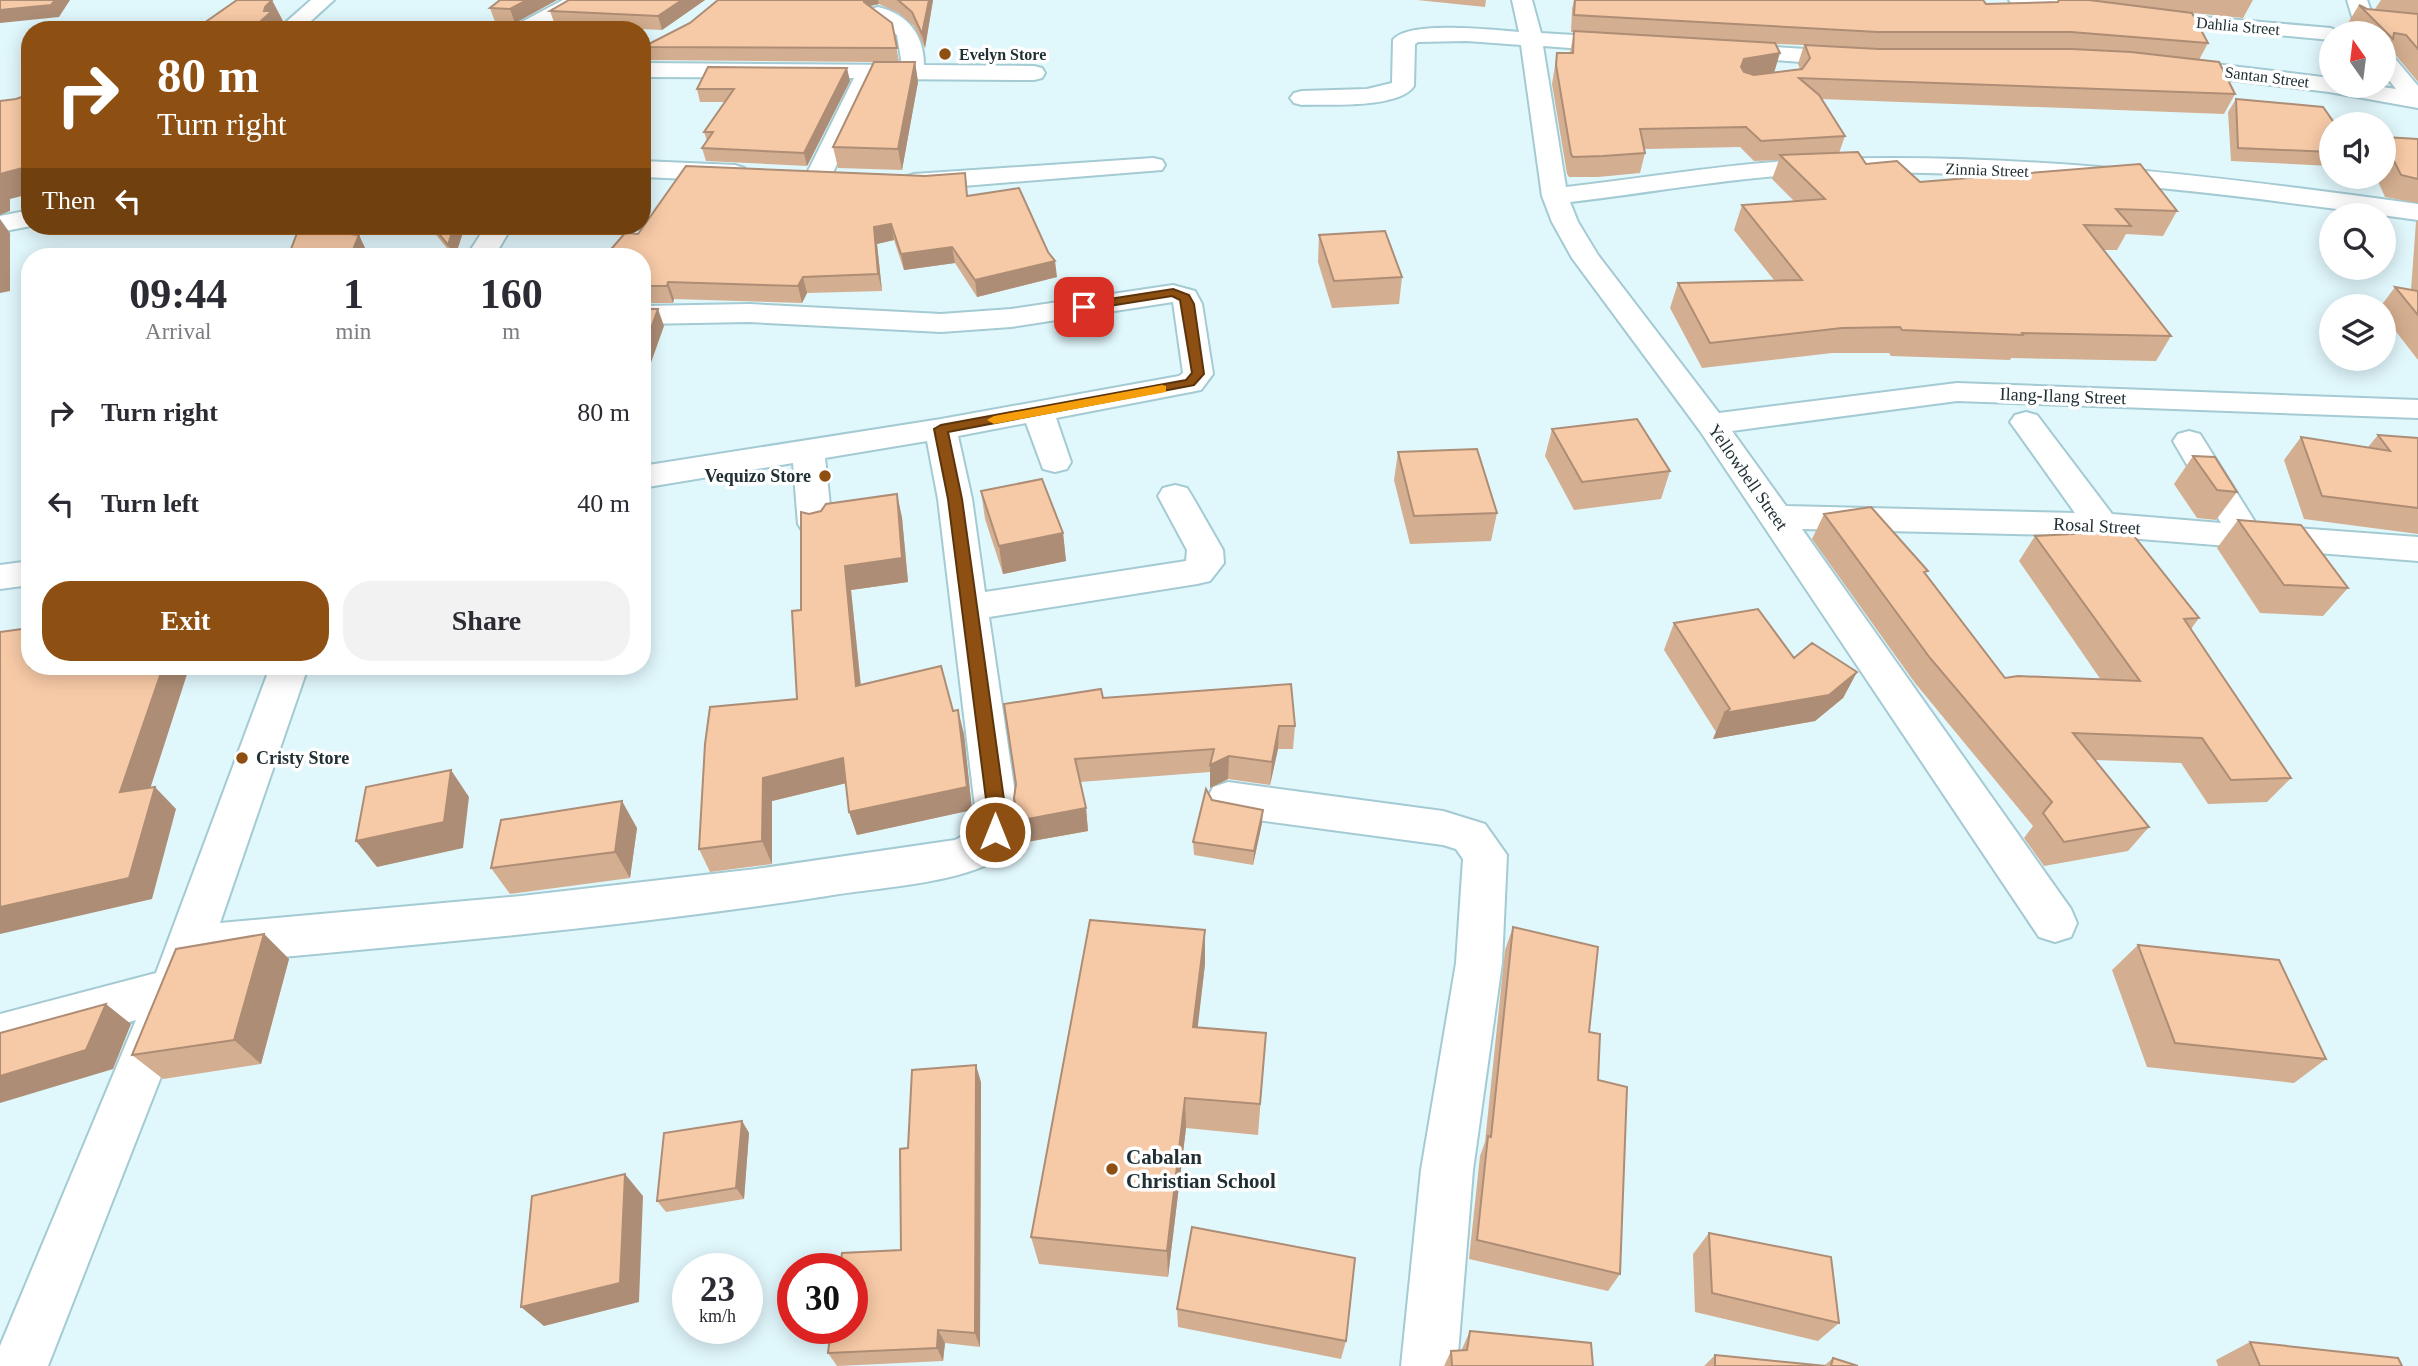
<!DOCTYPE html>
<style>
body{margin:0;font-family:"Times New Roman",serif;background:#f2f2f3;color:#2b2b33;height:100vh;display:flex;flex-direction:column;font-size:26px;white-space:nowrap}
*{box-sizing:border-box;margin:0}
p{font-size:23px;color:#7c7c81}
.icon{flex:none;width:38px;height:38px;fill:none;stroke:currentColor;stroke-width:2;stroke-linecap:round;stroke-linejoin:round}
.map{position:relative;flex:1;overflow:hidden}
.drawer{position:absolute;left:21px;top:248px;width:630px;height:427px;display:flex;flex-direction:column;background:#fff;border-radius:28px;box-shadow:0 4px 18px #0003}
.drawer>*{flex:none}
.top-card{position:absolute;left:21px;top:21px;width:630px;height:214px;border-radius:28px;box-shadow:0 4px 18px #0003;background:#8d5012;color:#fff;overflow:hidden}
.needle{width:46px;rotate:346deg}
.fabs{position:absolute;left:2319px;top:21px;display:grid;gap:14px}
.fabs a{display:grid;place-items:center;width:77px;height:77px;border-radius:50%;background:#fff;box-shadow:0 4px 18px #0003;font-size:35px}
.speed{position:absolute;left:672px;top:1253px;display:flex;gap:14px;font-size:35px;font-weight:700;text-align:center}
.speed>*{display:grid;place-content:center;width:91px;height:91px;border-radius:50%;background:#fff;box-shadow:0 4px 18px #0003;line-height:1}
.speed small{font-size:18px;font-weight:400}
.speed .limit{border:10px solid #d22;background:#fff;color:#111}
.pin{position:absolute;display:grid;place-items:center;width:60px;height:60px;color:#fff;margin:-30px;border-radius:14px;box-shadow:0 4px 10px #0006}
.me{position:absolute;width:77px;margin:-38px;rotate:0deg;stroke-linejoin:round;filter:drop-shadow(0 0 5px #0008)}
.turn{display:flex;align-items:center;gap:24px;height:147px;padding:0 21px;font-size:32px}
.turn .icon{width:91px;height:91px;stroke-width:2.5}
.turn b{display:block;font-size:49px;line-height:60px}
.then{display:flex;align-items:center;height:66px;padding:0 21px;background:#0003;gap:14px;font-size:26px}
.eta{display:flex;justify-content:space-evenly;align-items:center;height:119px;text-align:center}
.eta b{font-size:42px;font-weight:800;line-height:49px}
.action{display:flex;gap:14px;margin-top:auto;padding:14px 21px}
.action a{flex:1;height:80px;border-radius:28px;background:#8d5012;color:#fff;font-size:28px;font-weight:800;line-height:80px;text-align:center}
.action a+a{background:#f2f2f3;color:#2b2b33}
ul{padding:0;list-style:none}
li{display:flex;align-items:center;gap:21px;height:91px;padding:0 21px}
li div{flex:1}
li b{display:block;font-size:26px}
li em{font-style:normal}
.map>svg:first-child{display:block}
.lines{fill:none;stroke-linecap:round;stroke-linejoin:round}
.minor-casing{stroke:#a4cad3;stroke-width:4}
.minor{fill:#fff;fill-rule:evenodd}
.wall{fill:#d4ae90;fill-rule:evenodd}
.shaded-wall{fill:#ad8d75}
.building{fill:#f7caa7;stroke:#ad8d75;stroke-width:2}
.route{fill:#8d5012;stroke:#5c340c;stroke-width:2}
.slow{fill:#f59e0b}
.poi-dot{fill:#8d5012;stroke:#fff;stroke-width:2.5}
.labels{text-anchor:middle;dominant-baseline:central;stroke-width:7;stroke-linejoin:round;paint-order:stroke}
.far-street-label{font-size:16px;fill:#213034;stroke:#fff}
.far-poi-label{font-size:16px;font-weight:bold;fill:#213034;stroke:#fff;text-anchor:start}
.street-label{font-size:18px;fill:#213034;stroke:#fff}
.poi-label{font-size:18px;font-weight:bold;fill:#213034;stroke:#fff;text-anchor:end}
.near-poi-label{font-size:21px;font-weight:bold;fill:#213034;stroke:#fff;text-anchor:start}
</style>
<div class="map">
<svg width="2418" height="1366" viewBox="0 0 2418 1366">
<rect width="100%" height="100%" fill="#e0f7fc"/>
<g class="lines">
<defs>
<path id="minor" d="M311,0h23l-33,30h-24z
M563,0h25l-3,4 -45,26h-27l3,-5z
M1512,0h20l9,33 83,5 8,2 3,5 -3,5 -8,2 -81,-6 23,141c88,-10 176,-26 264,-28 197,-6 394,18 588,45v16c-194,-27 -389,-51 -585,-47 -88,2 -175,19 -263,29l8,20 20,33 121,158 238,-30 461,17v18l-461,-17 -225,30 54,75 289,7 -65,-91 5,-7 11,-3 11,3 75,99 109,9 -48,-82 5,-7 11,-3 11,3 57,91 161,12v24l-316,-25 -300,-7 269,380 6,14 -6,14 -16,5 -16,-5 -339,-506 -128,-173 -20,-36 -10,-26 -21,-151 -54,-4 -49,1 -3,2 -1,42c-15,23 -86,18 -112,19l-8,-2 -4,-5 4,-5 8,-2 65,-2 25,-6 1,-43c14,-20 102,-10 126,-8z
M2009,0h47l36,7 3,4 -3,4 -7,2 -66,-11 -7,-2z
M2347,0h20l12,33h-22z
M878,7c30,7 46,28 46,58l110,1 8,2 3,5 -3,5 -8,2 -158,-1 -45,98 -4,5 -9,3 -9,-3 -4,-5 49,-99 -212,-1v-14l260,2 -5,-30 -29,-22 3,-4z
M2145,12l186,16 10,5h-10v7l-193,-18 -4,-4 4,-4z
M1729,44l125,8 8,2 3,5 -3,5 -8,2 -133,-10 -3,-5 3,-5z
M2384,53l8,2 26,31v22l-89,-16 -156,-19 -8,-2 -3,-5 3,-5 8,-2 158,19v8h45l20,3 -12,-15z
M1153,158l9,2 3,5 -3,5 -248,20 -9,-3 -4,-5 4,-5 9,-3z
M642,161l93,4 9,3 4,5 -4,5 -9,3 -93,-4z
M30,210l1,16 -31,6v-16z
M486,226h26l-18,31h-28z
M1173,285l22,6 7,13 11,70 -12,16 -145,28 15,44 -4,7 -12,3 -12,-3 -17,-46 -68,13 14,63 13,93 201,-31 1,-11 -29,-54 5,-8 12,-3 12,3 5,8 31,54 1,13 -14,18 -13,3 -208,33 28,190c-2,21 -5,44 -25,55 -39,22 -119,26 -165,34 -206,32 -414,49 -622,68l-157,402h-48v-20l136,-326 -136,38v-44l156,-41 114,-306h38l-88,256 301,-27 235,-27 199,-29c17,-8 19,-16 20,-33l-37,-308 -11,-58 -102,17 7,66 -5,8 -12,3 -12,-3 -5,-8 -5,-61 -151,25v-22l299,-47 238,-43 4,-3 -10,-71 -162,25 -70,5 -192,-10 -107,2v-18l107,-2 192,10 70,-5z
M30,561v24l-30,4v-24z
M1228,782l215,29 42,13 22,31 -5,108 -29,207 -16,196h-56l20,-196 35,-207 7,-104 -7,-10 -13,-4 -215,-29 -15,-5 -6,-12 6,-12z"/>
</defs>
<use href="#minor" class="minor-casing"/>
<use href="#minor" class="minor"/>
</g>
<path class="wall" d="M500,0h57l-42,23 -20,-1 -5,-14z
M705,0l-43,30 -107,-5 -5,-14z
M718,0h215l-8,48 -11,-22 -15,-13 -20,-9 -9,2 22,17 7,39h16l3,20 -16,88 -64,-2 -5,-21 41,-85 -227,-2 -4,-13 47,-24z
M1417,0h69l-1,7z
M1574,0h409l3,4 72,-2 1,-2h194l-10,18 -50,-5 15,30 -9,17 36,34 -11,20 -403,-15 24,37 -6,17 27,11 54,18 257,29 -14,25 -37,-2 -9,16h-13l67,86 -15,25 -145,-3 -1,2 -119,-4 -2,-3h-57l-130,15 -32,-60 8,-25 96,-3 -40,-50 8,-25 53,-3 -23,-23 7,-19 -25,1 -14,-14 -95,2v4l-5,20 -42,4h-29l-2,-3 -15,-90 5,-31h13l4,-21h-3l1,-23zM1776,44l28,1 -6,19 2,5 -26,3z
M2381,0h37v82l-24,-29 -9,-1 -1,3v-22h-26l-10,-10 11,-18 8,4h8z
M850,81l-43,85 -101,-5 -4,-13 5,-7 -3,-9 21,-30h-25l-3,-13z
M2236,99l95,25v42l-100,-5 -3,-49z
M2418,139v64l-33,-6 -9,-20h8v-36z
M968,196l89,81 -80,20 -22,-34 -51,7 -10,-30 -17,4 5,47 -75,2 -5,10 -128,-4 -1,4h-31v-46l-35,-3 31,-20z
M2418,220v140l-34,-44v-10h-3l14,-19 16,3 5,-68z
M429,226h36l-10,31h-1z
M1319,235l83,42 -3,27 -67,4 -14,-46z
M1552,429l118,42 -9,28 -87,11 -29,-54z
M2378,435l40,3v96l-114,-15 -20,-59 17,-23 67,10z
M1398,452l99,61 -6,28 -81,3 -16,-64z
M2193,456l44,36 -21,28 -19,-2 -23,-34z
M981,491l82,42 3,28 -63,13 -18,-55z
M897,494l5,24 6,64 -57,8 10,95 92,26 11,23 8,76 -115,25 -8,-23 -3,-29 -74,18v63l-62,8 -11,-23 98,-150 4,-89 8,-96z
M1824,514l102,61 79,103 96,2 -82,-119 16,-25 164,82 -8,11 100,149 -24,24 -59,2 -27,-41 -86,-3 54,67 -21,24 -84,15 -20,-28 9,-12 -118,-143 -103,-144z
M2238,520l110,68 -25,28 -63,-3 -43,-65z
M1674,623l120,35 63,14 -14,26 -28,23 -102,18 3,-7 -52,-82z
M1103,698l192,28 -2,23h-15l-8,36 -42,-6 -18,9v-16l-130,10 6,26 2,23 -67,12z
M1212,800l50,23 -9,42 -59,-10 -1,-13z
M637,828l-7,50 -120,16 -19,-26z
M1513,927l76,105 9,48 22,194 -12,17 -139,-32 11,-103 5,-14 20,-192z
M1205,930v34l-8,64 69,5 -8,102 -72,-7 -18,149 -129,-13 -8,-27z
M264,934l25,25 -28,105 -98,15 -31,-24z
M2138,945l188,114 -32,24 -147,-16 -35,-97z
M981,1082l-1,265 -35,-4 -2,18 -106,5 -9,-13 73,-103 7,-102z
M742,1121l7,12 -5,66 -78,13 -9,-11z
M1709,1233l130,90 -21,18 -123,-29 -2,-58z
M1177,1309l169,32 -5,18 -163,-32z
M1470,1331l123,35h-149l7,-15h10z
M2250,1342l152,24h-184l-2,-6z
M1715,1355l109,11 9,-8 25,8h-154z"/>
<path class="shaded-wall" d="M55,0h15l-11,17 -59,6v-13z
M272,0l11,21 -4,4 2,5h-30l13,-19 1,-4z
M527,0h30l-42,23 -5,-14z
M682,0h23l-43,30 -4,-14z
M864,0h14l1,4 -9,2 -4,5z
M929,0h4l-8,48 -3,-14z
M1780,53l-6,20 -39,13 9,-27z
M915,62l3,20 -16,88 -4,-21z
M847,68l3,13 -43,85 -3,-13z
M30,166v28l-20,5v12l-10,4v-41z
M0,219l10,14v58l-10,2z
M891,224l3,16 -17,4 5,47 -4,-17 -4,-47z
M454,226h11l-10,31 -7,-12z
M359,235l8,17 -1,5h-16z
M952,247l3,16 -51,7 -3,-16z
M1055,261l2,16 -80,20 -2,-17z
M803,277l4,16 -5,10 -4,-17z
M668,282l6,17 -1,4 -6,-17z
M658,309l6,17 -22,62v-35z
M897,494l5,24 6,64 -57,8 12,119 -7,-23 -11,-120z
M1063,533l3,28 -63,13 -4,-28z
M163,667h31l-5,1 -47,146 -22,-22z
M1857,672l-14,26 -28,23 -102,18 11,-26z
M958,710l6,24 8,76 -115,25 -8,-23z
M1279,726l-1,23 -8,36 2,-23z
M1229,756l-1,23 -18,9v-23z
M843,758l8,24 -79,19v63l-10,-23 1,-63z
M451,770l18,27 -6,51 -86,19 -21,-26z
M155,787l21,22 -24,90 -152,35v-27z
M622,801l15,27 -7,50 -15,-26z
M1086,808l2,23 -67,12 -4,-22z
M1263,810l-1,13 -9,42 1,-14z
M1205,930v34l-11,96 -1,-33z
M264,934l25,25 -28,105 -27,-24z
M106,1004l25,20 -18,45 -113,34v-27z
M976,1065l5,17 -1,265 -5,-14z
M1185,1098l1,30 -18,149 -1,-26z
M742,1121l7,12 -5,66 -8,-11z
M625,1174l18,22 -4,106 -95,24 -23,-19z
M938,1330l7,13 -2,18 -6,-13z"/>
<path class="building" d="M0,0h55l-4,5 -51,5z
M237,0h35l-7,7 -1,4h8l-21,19h-57z
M500,0h27l-17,9 -20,-1z
M569,0h113l-24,16 -108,-5z
M718,0h146v2l28,21 5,25 -254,-1 47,-24z
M898,0h31l-7,34 -10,-22z
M1575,0h408l3,4 72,-2 1,-2h30l103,13 16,30 -137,-11h-193l-304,-17z
M2359,5l8,4 51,5v35l-12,-14 -12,-2 -1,6z
M1574,31l201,12 5,10 -36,6 -3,8 3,5 10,3 48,-6 8,-11 -5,-13 74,4h193l59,3 88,10 16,32 -436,-16 20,17 26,41 -84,5 -15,-14 -106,2 5,24 -42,3 -30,1 -2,-3 -15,-89 1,-12h16z
M874,62h41l-17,87 -65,-2z
M708,67l139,1 -43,85 -102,-5 11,-16h-9l30,-43h-37z
M30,94v72l-30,8v-73l16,-2z
M2236,99l87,8 12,17h-4v28l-93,-4z
M2384,137l34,2v40l-17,-4 -17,-34z
M1858,152l8,12 31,-3 23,21 220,-18 37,47 -61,-2 15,17 -47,-1 87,111 -149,-3 1,2 -121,-5 -2,-3 -58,1 -132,15 -32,-60 124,-3 -60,-75 83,-6 -45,-44z
M686,166l239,10 40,-3 2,23 52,-8 29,64 7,9 -80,19 -23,-33 -51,7 -10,-30 -17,3 4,47 -75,3 -5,9 -130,-4 -1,4h-25v-29h-42l3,-3h4l18,-21 13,1z
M433,226h21l-6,19z
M299,228l60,7 -9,22h-62z
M1385,231l17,46 -68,4 -15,-46z
M2395,287l23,4v24z
M642,309h16l-16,44z
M1637,419l33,52 -88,11 -30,-53z
M2378,435l40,3v70l-96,-12 -21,-59 89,14z
M1477,449l20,64 -83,3 -16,-64z
M2193,456l22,1 22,35 -20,-2z
M1042,479l21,54 -64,13 -18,-55z
M897,494l5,64 -57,8 11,120 85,-20 12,45 5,-1 9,77 -118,25 -6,-54 -80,20 -1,63 -63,8 6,-105 5,-37 87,-8 -5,-88 9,-1v-98l8,2 12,-3 5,-7z
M1871,507l57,64 -4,1 81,106 13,-2 122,5 -105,-145 95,-5 69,87 -15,1 107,159 -60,2 -29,-42 -129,-5 76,94 -85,15 -21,-29 9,-11 -122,-144 -106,-144z
M2238,520l63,5 47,63 -64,-3z
M1758,609l36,49 18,-15 45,29 -28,23 -105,18 6,-4 -56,-86z
M30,628v39h133l-43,125 35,-5 -26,91 -129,29v-275z
M1291,684l4,42h-16l-7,36 -43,-6 -19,9 4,-16 -139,10 11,49 -69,13 -3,-23 2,-14 -12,-80 97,-15 2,9z
M451,770l-7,52 -88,19 10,-54z
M1206,789l6,11 51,10 -9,41 -61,-9z
M622,801l-7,51 -124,16 10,-48z
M1090,920l115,10 -12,97 73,6 -6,71 -75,-6 -18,153 -136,-14z
M1513,927l85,20 -9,85 11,2 -2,46 29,7 -7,187 -143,-34 11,-104 3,1z
M264,934l-30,106 -102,15 44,-106z
M2138,945l141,15 47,99 -151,-16z
M106,1004l-20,46 -86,26v-43z
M976,1065l-1,268 -37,-3 -1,18 -109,5 3,-25h21v-59h-12l2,-16 59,-3 -1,-101 8,-1 4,-78z
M742,1121l-6,67 -79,13 7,-68z
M625,1174l-5,109 -99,24 11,-111z
M1192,1227l163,31 -9,83 -169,-32z
M1709,1233l122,24 8,66 -127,-30z
M1470,1331l121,12 2,23h-141l-1,-15 16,-1z
M2250,1342l148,16 4,8h-142z
M1715,1355l111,11h-111z
M1833,1358l25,8h-27z"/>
<path class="route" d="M1173,289l16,6 5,9 10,70 -10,11 -246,47 14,67 43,308 -4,30 -6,2 -7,-2 -2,-5 1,-25 -39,-308 -14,-70 7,-4 245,-45 6,-7 -12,-73 -8,-4 -88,14 -6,-3 6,-4z"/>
<path class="slow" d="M1162,385l4,1v6l-172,32 -7,-4 7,-4z"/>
<g class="poi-dot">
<circle cx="945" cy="54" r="7"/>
<circle cx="825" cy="476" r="7"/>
<circle cx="242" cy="758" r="7"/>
<circle cx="1112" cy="1169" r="7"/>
</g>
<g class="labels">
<g class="far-street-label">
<text transform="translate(2238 26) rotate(5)">Dahlia Street</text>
<text transform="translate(2267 77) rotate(7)">Santan Street</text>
<text transform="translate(1987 170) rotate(2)">Zinnia Street</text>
</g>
<g class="far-poi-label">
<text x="959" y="54">Evelyn Store</text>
</g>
<g class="street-label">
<text transform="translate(2063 396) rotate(2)">Ilang-Ilang Street</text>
<text transform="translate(1748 477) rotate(55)">Yellowbell Street</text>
<text transform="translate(2097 526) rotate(3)">Rosal Street</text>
</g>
<g class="poi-label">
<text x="811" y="476">Vequizo Store</text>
<text x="256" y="758" text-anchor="start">Cristy Store</text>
</g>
<g class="near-poi-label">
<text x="1126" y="1157">Cabalan<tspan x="1126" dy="24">Christian School</tspan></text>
</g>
</g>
</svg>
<div class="fabs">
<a><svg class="needle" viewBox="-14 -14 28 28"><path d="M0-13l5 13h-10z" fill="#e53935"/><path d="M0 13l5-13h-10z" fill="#7c7c81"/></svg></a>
<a><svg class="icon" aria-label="sound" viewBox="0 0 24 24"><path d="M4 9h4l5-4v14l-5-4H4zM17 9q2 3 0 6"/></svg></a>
<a><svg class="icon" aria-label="search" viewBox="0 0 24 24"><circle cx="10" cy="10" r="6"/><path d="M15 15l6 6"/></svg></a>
<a><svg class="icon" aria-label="layers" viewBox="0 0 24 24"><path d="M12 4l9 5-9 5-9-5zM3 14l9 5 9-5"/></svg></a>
</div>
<div class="speed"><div>23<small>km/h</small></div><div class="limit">30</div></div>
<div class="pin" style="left:1084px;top:307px;background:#d93025"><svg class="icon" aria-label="arrive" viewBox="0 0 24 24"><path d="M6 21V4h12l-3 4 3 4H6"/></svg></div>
<svg class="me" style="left:995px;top:832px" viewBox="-20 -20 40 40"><circle r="17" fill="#8d5012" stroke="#fff" stroke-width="3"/><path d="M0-11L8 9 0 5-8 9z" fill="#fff"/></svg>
<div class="top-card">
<div class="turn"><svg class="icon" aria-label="right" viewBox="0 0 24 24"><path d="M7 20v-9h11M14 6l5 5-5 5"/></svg><div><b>80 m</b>Turn right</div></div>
<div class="then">Then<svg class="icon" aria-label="left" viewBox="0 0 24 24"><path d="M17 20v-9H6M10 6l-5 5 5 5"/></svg></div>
</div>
<section class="drawer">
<div class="eta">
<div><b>09:44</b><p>Arrival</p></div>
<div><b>1</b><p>min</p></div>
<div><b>160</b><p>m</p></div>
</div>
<ul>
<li><svg class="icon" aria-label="right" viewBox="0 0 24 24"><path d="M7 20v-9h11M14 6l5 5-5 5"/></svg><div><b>Turn right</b></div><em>80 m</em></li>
<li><svg class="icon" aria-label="left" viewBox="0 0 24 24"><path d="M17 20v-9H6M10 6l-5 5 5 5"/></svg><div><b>Turn left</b></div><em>40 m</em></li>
</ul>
<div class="action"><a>Exit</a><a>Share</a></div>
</section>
</div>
